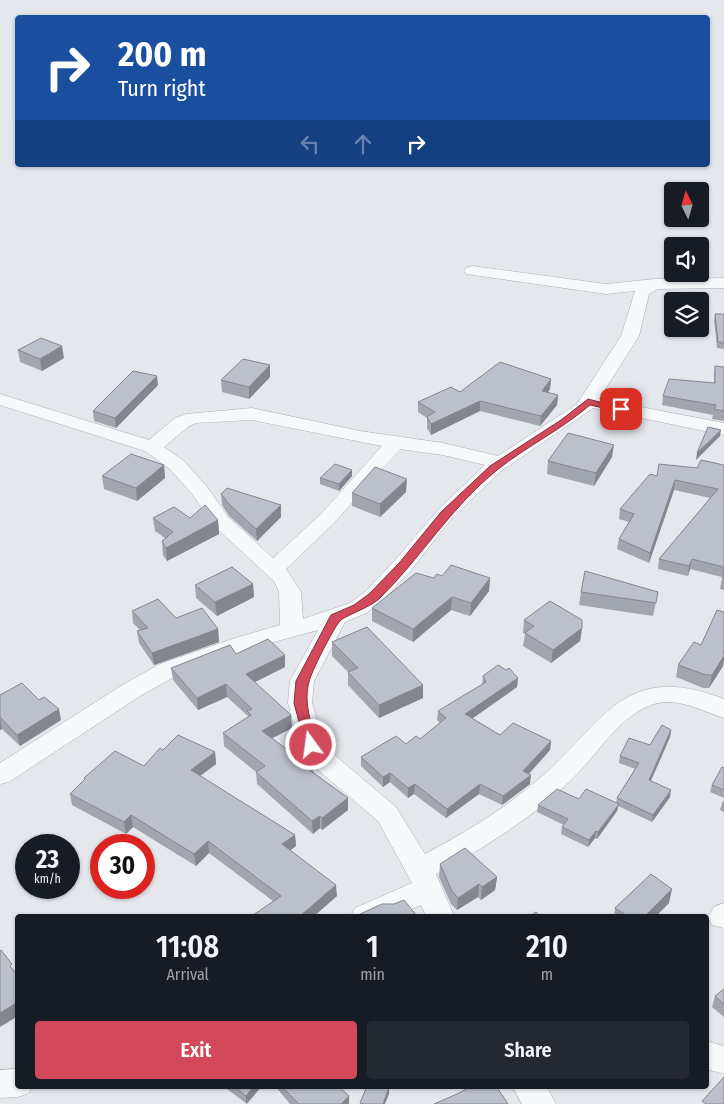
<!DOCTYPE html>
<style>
body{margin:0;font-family:"Fira Sans Condensed",sans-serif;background:#242831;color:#f1f3f6;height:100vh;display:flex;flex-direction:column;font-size:19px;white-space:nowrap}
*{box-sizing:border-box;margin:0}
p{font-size:16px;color:#9ea1a6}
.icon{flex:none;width:28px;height:28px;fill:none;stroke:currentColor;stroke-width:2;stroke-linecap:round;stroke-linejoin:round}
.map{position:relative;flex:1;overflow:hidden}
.panel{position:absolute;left:15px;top:914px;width:694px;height:175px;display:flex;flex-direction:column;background:#171b24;border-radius:5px;box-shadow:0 1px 4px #0004}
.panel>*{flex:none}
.hud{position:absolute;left:15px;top:15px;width:695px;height:152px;border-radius:5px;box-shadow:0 1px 4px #0004;background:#1a4fa0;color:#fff;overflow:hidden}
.needle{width:32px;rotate:355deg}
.controls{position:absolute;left:664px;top:182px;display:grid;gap:10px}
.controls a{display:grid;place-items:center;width:45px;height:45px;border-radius:5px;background:#171b24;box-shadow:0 1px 4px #0004;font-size:25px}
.speed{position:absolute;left:15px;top:834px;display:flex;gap:10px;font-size:25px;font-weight:700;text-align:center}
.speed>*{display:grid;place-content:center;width:65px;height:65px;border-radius:50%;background:#171b24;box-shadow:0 1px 4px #0004;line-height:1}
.speed small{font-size:12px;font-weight:400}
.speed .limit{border:8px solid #d22;background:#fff;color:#111}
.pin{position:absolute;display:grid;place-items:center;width:42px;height:42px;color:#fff;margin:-21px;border-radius:10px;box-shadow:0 2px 8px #0006}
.me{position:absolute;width:55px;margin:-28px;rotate:346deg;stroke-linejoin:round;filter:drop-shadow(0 0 4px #0008)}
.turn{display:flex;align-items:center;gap:18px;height:105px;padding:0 20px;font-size:22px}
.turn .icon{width:65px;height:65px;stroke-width:2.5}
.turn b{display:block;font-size:35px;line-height:42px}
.lanes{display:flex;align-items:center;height:48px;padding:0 20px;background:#0003;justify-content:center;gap:25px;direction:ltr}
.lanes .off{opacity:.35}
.eta{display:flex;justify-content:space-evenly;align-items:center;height:85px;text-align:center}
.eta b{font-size:30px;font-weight:600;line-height:35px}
.action{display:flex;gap:10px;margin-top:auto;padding:10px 20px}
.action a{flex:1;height:58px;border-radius:5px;background:#d1495b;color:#fff;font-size:20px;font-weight:600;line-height:58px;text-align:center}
.action a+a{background:#242831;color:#f1f3f6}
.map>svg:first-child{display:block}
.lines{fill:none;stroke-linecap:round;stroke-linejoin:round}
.street-casing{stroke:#a9aeb7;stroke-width:1}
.street{fill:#f7f8fa;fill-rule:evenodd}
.wall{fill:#a1a5ae}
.shaded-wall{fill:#83868d}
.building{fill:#bbc0ca;stroke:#83868d}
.route{fill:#d1495b;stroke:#882f3b}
</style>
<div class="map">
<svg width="724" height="1104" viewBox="0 0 724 1104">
<rect width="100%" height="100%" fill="#e4e7ec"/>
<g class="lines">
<defs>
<path id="street" d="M472,266l134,18 49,-5 69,-1v10l-66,1 -9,5 -10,42 -40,63 125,24v12l-131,-27 -93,64 -48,46 -40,51 -31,33 -15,11 -21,9 -31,59 -2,22 11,39 15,16 58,49 29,47c41,-22 79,-45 114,-75 66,-57 84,-119 185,-80v19c-23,-7 -45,-21 -70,-14 -29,9 -49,39 -68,60 -11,13 -23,24 -36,35 -35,30 -74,53 -114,75l18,42h-28l-5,-11 -27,11h-43l4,-8 57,-25 -34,-62 -58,-49 -21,-27 -11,-42 2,-22 28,-51 -67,18 -75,28 -36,20 -131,86 -9,2v-21l124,-79 36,-20 75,-26 45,-13 -1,-33 -5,-11 -61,-56 -20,-30 -23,-26 -25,-18 -145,-46v-11l149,46 26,-22 11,-4 66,-6 108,23 83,12 55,13 79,-52 44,-68 14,-45 -29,3 -140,-20 -2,-3 2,-3zM252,420l130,26 -63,70 -46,42 -45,-41 -20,-29 -24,-27 -20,-14 25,-21 7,-3zM400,449l43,6 42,10 -47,45 -42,49 -31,33 -15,11 -47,16 -2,-27 -15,-23 47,-45z
M724,903v25l-12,-3 -4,-8 6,-10z
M706,1041l18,5v28l-18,-5z
M18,1069v17h14l-3,7 -11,4 -18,1v-28z
M512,1086h34l10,18h-34z"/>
</defs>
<use href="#street" class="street-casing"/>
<use href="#street" class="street"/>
</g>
<path class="wall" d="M715,314h9v35l-7,-1 -3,-28z
M18,350l46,8 -22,13 -22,-9z
M715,366l9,1v54l-12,-2 1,-4 -51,-10 1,-9 51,-13v-7z
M270,377l-21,22 -27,-7 -1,-12z
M551,379l-1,10 -2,4 10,2 -1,10 -17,21 -60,-15 -49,24 -4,-7v-10l-9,-6v-10l42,-10z
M158,385l-42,43 -22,-7 -1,-10z
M612,457l-18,29 -47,-12 1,-13z
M164,465l1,13 -28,23 -33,-12 -2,-13z
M724,465v125l-4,-1 2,-12 -32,-8 -2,7 -30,-7 1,-10 51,-61 -36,-8 -25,73 -32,-14 2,-10 10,-17 -10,-3 1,-10 37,-33 40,-8z
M352,470v6l-13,15 -19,-7v-6z
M406,492l-26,25 -28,-11v-13z
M221,494l60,11v12l-24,24 -28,-25 -7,-11z
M153,518h37l28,2 1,14 -52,27 -4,-6 -1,-14 3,-3 -10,-7z
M442,576l48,2 -1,13 -19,25 -19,-6 -38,32 -41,-21v-13l62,-30z
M253,584l1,13 -37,19 -21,-18 -1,-13z
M581,592h77l-5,24 -74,-11z
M132,611l44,7 42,11 1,13 -65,23 -15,-22 -2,-12 3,-1 -7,-7z
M524,620l58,8 -2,13 -29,22 -28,-17 2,-12 -2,-1z
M332,642l91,56 -44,20 -31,-33v-13l-16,-16z
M236,654l49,13 -30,15 37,46 -20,10 24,18 16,9 1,7 35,26v12l-26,20 -2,-2 -7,6 -56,-50 -1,-12 -32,-26 -1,-13 25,-16v-1l-21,-19 -29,13 -25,-30 -2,-12z
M678,665l45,1 -14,22h-6l-27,-11z
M483,676l35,2 -1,9 -45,32 28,16 51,6 -1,9 -21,24 1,10 -28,21 -23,-11 -33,24 -32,-24 -6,4 -18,-16 -7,5 -22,-21v-9l45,-13 14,-5 20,-16 -3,-3 1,-9 44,-26z
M0,695l39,5 22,20 -41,26 -18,-17 -2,1z
M671,730l-1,7 -19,44 19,16 -18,25 -34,-16 -1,5 -20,28 -2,-1 -7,9 -27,-13 1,-7 2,-2 -27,-13 1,-7 41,-6 37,4 1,-5 18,-29 -16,-6 1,-7 30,-11z
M163,750l52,2 1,12 -16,12 95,59 1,11 -6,4 47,46 -23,20h-62l21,-15 -64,-48 -13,13 -63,-39 -7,7 -54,-29 -2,-11 14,-14v-2l60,-12z
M724,768v30l-14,-6 2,-7z
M724,800v12l-4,-2 2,-7z
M440,864l57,13 -2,13 -14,10 -3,-3 -21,13 -6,-6 -12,-27z
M669,903l-13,13h-42l1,-8z
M724,989v28l-12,-10 3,-11z
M223,1086h39l-15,18z
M275,1086h63l11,18h-59z"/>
<path class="shaded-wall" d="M62,346l2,12 -22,13 -2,-12z
M270,365v12l-21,22v-12z
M157,376l1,9 -42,43 -1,-10z
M551,379l-1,10 -9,12 1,-10z
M558,395l-1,10 -17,21 1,-10z
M480,401v10l-49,24v-11z
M721,430l-1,6 -24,24 1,-7z
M614,445l-2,12 -18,29 2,-13z
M164,465l1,13 -28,23 -1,-13z
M352,470v6l-13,15v-7z
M407,479l-1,13 -26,25v-13z
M675,480l-1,10 -25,73 1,-10z
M281,505v12l-24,24 -1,-12z
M218,520l1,14 -52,27 -1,-13z
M692,559l-2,10 -2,7 1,-10z
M490,578l-1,13 -19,25 1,-13z
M253,584l1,13 -37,19 -2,-14z
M452,597l-1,13 -38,32v-13z
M582,628l-2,13 -29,22 2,-13z
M218,629l1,13 -65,23 -2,-12z
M724,651v9l-1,6 -14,22 3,-13z
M285,655v12l-38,19 -1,-12z
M518,678l-1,9 -53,37 1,-10z
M226,684l1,13 -29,13 -1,-12z
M423,685v13l-44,20v-13z
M59,709l2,11 -41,26 -3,-11z
M291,715l1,13 -29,15 -1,-12z
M0,718l2,11 -2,1z
M671,730l-1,7 -22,50 1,-7z
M551,741l-1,9 -28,31 1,-10z
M215,752l1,12 -24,18 -1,-12z
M312,765l1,13 -5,-9z
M390,773v9l-7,5v-10z
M531,775l-1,9 -28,21 1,-9z
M415,784l-1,10 -6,4v-10z
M480,784l-1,10 -33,24 1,-9z
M671,790l-1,7 -18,25 1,-7z
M348,798v12l-26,20v-12z
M619,804l-2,7 -20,28 1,-7z
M131,815l2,12 -7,7 -2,-12z
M320,816v12l-7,6 -1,-13z
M596,831l-1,7 -7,9 1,-7z
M295,835l1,11 -13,10 -1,-12z
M208,841l1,12 -13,13 -2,-12z
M497,877l-2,13 -14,10 1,-13z
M479,884l-1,13 -21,13 1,-12z
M336,885l1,11 -23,20h-14z
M672,889l-3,14 -13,13h-11z
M18,1002v14l-18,11v-14z
M254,1086h8l-16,18v-8z
M389,1087v7l-4,10h-2z
M349,1096v8h-8z"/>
<path class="building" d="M715,314h9v29l-6,-1z
M41,338l21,8 -22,13 -22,-9z
M243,359l27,6 -21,22 -28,-7z
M500,362l51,17 -9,12 16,4 -17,21 -61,-15 -49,23 -4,-7 8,-5 -17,-10 33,-15 9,5z
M715,366l9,1v44l-10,-2 2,-4 -53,-9 6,-17 46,4z
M133,371l24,5 -42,42 -22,-7z
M708,427l13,3 -24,23z
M568,433l46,12 -18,28 -48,-12z
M131,454l33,11 -28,23 -34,-12z
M701,460l23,5v114h-1l1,-12 -32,-8 -3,7 -30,-7 59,-70 -43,-9 -25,73 -31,-14 15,-25 -14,-5 30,-35 7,2 2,-12 38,4z
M335,464l17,6 -13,14 -19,-6z
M375,467l32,12 -27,25 -28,-11z
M227,488l54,17 -25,24 -27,-25 -8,-10z
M205,505l13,15 -52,28 -4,-7 11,-9 -20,-14 21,-11 16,11z
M451,565l39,13 -19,25 -19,-6 -39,32 -41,-21 44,-35 18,5 3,-4 5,2z
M232,567l21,17 -38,18 -20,-17z
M585,571l73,21 -2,11 -75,-11z
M158,599l18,19 26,-10 16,21 -66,24 -15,-22 11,-3 -16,-17z
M550,601l32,19v8l-29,22 -28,-17 9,-7 -10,-6z
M717,610l7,2v39l-1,2 1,1v2l-12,19h-6l-28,-10 16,-23 7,3z
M367,627l56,58 -44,20 -31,-33 10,-4 -26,-26z
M268,639l17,16 -39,19 45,41 -29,16 34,25 2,-1 14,10 -4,4 40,29 -26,20 -2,-2 -8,5 -56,-49 9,-6 -42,-33 28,-18 -4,-4 5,-2 -26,-25 -29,14 -26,-30 59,-23 6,9z
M498,665l8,5 3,-2 9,10 -53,36 35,21 13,-12 38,18 -28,30 8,4 -28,21 -23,-12 -33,25 -32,-25 -7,4 -18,-15 -7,4 -22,-20 35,-21 10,8 10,-8 4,3 26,-21 -8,-7 48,-29 -3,-6z
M22,683l17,17 5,-3 15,12 -42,26 -17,-18v-22z
M662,725l9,5 -22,50 22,10 -18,25 -36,-17 22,-35 -19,-7 9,-18 21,7z
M178,735l37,17 -24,18 104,65 -13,9 54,41 -36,31h-48l29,-20 -73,-55 -14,13 -63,-39 -7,7 -54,-28 15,-15 -1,-1 31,-27 29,15 16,-18 3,2z
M722,767l2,1v22l-12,-5z
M557,789l22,10 7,-10 33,15 -21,28 -2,-1 -7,9 -27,-13 6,-8 -30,-14z
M465,848l32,29 -15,10 -3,-3 -21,14 -6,-7 -12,-27z
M651,874l21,15 -27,27h-18l-12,-8z
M404,900l13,16h-61l26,-12h12z
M536,912l4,4h-10z
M1,950l11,14 -2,2 8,10v26l-18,11v-62z
M724,989v15l-9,-8z
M724,1077v27h-18l-4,-3z
M234,1086h20l-8,10z
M282,1086h56l11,10 -8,8h-42l-11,-11z
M367,1086l22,1 -6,17h-20l-3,-1z
M472,1086h24l12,18h-74l23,-10z"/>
<path class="route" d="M588,399l38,10 -5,3 -31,-7c-29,25 -63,41 -93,65 -46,37 -76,88 -118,129 -10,9 -35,17 -39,22 -7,8 -29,51 -31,61 -6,21 3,43 8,63l-6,5 -5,-2 -12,-45 2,-22 35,-66 23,-10 15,-11 31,-32 41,-50 49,-46 71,-46z"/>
</svg>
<div class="controls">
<a><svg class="needle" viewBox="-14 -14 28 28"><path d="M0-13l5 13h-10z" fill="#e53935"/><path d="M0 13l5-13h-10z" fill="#9ea1a6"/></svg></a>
<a><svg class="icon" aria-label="sound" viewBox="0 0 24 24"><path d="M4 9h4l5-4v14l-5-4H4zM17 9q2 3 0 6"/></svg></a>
<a><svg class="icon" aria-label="layers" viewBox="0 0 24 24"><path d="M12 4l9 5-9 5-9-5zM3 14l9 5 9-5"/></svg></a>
</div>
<div class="speed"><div>23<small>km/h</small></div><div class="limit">30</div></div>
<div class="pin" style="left:621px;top:409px;background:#d93025"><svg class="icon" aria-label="arrive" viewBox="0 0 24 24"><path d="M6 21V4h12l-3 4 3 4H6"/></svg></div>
<svg class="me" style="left:311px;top:745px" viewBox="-20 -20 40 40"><circle r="17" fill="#d1495b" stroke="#fff" stroke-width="3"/><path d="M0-11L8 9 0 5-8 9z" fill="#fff"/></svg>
<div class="hud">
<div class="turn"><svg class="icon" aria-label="right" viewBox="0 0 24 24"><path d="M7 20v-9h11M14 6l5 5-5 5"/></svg><div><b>200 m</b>Turn right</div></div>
<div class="lanes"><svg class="icon off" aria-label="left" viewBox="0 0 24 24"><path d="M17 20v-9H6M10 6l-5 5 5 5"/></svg><svg class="icon off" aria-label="ahead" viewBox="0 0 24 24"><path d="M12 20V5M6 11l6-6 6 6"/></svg><svg class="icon" aria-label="right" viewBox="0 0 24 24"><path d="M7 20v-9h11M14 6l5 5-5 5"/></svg></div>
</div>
<section class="panel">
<div class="eta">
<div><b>11:08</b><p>Arrival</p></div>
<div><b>1</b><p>min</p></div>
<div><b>210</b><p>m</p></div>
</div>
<div class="action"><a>Exit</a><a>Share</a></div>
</section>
</div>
